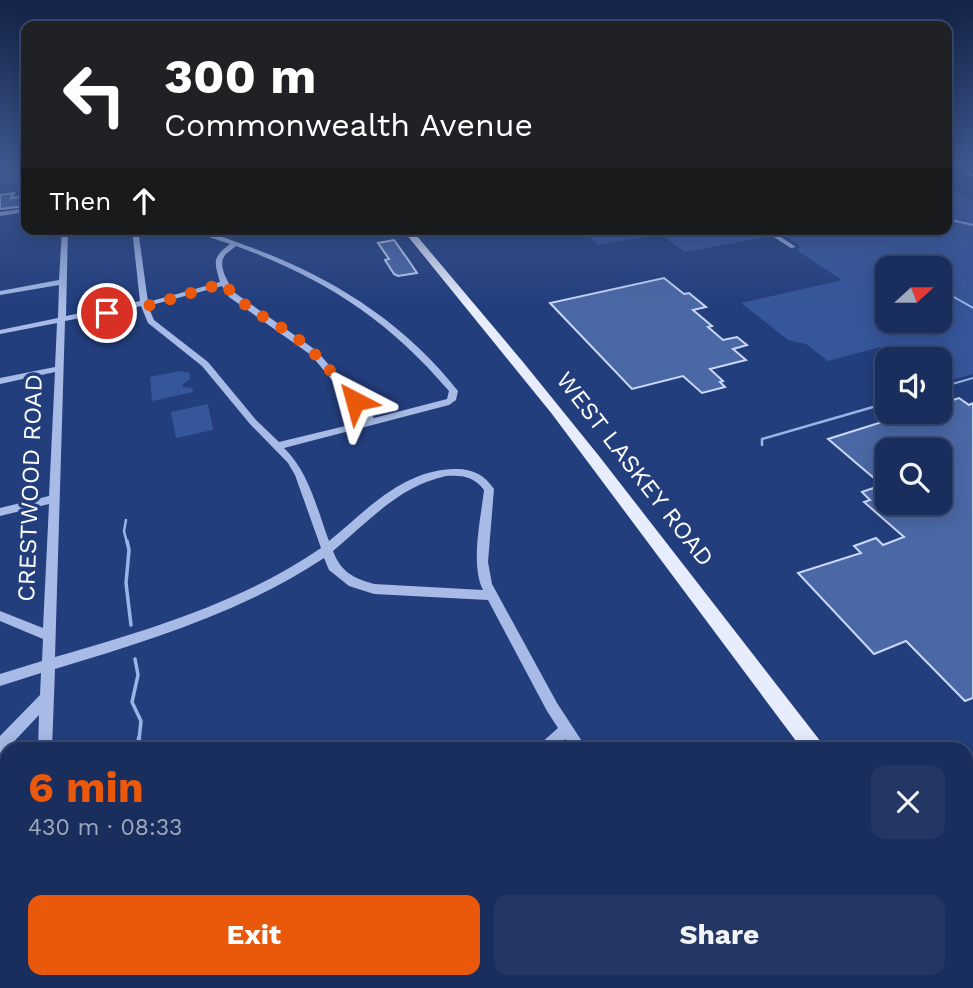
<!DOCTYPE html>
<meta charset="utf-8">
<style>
body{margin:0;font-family:"Work Sans",sans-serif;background:#233664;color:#f1f3f6;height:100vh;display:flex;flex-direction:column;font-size:26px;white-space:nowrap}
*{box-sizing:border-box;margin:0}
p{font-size:23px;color:#9fa8bc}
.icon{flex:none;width:38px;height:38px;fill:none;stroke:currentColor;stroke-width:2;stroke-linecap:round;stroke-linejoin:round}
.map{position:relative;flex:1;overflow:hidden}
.drawer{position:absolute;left:0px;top:742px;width:973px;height:247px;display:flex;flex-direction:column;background:#1a2e5e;border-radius:21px 21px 0 0;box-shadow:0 4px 18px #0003,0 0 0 2px #384a73}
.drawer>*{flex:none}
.guide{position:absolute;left:21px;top:21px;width:931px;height:214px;border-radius:14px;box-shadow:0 4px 18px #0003,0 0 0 2px #384a73;background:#202124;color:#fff;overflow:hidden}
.needle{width:46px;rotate:69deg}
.controls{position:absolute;left:875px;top:256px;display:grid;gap:14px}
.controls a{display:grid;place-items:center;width:77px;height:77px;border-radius:14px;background:#1a2e5e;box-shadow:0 4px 18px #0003,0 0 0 2px #384a73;font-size:35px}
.pin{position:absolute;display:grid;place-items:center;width:60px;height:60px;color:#fff;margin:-30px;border:4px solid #fff;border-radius:50%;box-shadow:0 2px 7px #0007}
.me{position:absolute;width:77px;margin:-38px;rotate:321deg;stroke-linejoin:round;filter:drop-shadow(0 0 5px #0008)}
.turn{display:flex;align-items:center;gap:24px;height:147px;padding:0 28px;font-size:32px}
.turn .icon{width:91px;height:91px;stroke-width:2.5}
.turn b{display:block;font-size:49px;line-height:60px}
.then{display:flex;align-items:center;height:66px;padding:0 28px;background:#0003;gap:14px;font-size:26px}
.round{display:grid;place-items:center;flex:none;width:74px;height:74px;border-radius:14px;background:#233664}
.head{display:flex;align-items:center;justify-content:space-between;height:119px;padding:0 28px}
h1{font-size:42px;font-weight:700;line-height:52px;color:#ea580c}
.button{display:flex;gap:14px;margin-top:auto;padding:14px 28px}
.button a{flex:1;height:80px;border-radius:14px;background:#ea580c;color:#fff;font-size:28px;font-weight:700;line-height:80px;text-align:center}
.button a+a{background:#233664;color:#f1f3f6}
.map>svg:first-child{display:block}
.green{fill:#36569b;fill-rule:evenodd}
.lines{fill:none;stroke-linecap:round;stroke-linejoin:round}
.stream-far3{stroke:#9bb4e7;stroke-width:2}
.stream-far2{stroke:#9bb4e7;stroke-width:2.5}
.stream-far1{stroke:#9bb4e7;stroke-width:3.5}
.stream{stroke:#9bb4e7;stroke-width:4.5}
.building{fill:#4b68a6;stroke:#cad8f5;stroke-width:2;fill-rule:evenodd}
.minor{fill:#a7bbe6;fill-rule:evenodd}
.major{fill:#e8edfd;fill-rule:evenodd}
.rail{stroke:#fff;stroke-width:4.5;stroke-dasharray:18 8;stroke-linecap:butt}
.route{stroke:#ea580c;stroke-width:12;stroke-dasharray:0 21.6}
.labels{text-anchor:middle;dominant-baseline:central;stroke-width:7;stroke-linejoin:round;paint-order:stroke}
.street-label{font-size:24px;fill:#fff;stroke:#233e7d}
</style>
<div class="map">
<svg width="973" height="988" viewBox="0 0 973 988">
<rect width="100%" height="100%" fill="#233e7d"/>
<path class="green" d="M0,167h26v18l-26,-2z
M947,188l26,12v174l-33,9v-24h-42l-18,-12 -52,14 -22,-17 -18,-4 -47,-37 101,-23 -44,-29 2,-5 -26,-17h173zM887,268h53v52h-53z
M581,229h91l4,3c27,-5 68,-9 91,5l-82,15 -25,-18 -62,11z
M180,371l10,2v6l-8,6 1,2 9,1 1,4 -41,9 -2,-24z
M208,404l5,26 -37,8 -5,-26z"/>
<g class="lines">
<path class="stream-far3" d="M961,167l12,9
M947,219l26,6
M940,289l33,19
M942,387l31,-9"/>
<path class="stream-far2" d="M940,388l8,-2
M762,445v-6l125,-36
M126,520l-2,11 3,12"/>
<path class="stream-far1" d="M127,541l2,9 -3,33 5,42
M135,659l3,16 -6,27 9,19 -2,19"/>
<path class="stream" d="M138,749l1,-11"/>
</g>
<path class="building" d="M14,193l-3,5 15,-2v10l-26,3v-14z
M394,240l15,21 8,12 -19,3 -4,-2 -9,-14 4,-1 -11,-16z
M664,278l20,16 5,-1 17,14 -13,3 19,16 -4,1 15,13 14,-3 10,8 -14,4 13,11 -36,9 13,12 -3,1 5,5 -23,6 -19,-17 -51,13 -82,-86z
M959,398l10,7 4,-2v295l-8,3 -59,-60 -32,13 -76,-81 63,-20 -7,-7 22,-8 7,7 21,-8 -40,-35 6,-2 -8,-8 20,-7 -54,-46 89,-28h23v-7zM887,450h53v52h-53z"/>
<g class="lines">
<path class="minor" d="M26,208v4l-26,4v-4z
M62,229h6l-2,87 74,-15 -8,-72h6l10,73 72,-20c-6,-21 -8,-24 10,-38l-45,-15c21,0 43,10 62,17 82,29 157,76 211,145l-2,9 -7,5 -165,43c25,24 33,61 45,93 37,-30 72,-70 124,-72 18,-1 31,5 41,20l-6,73 4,22 65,119 30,46h-15l-7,-10 -10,10h-17l2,-5 18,-16 -11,-17 -59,-111 -114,-6 -25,-8 -20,-16 -5,-12c-81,54 -177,83 -269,111l-3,80h-14l1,-34 -34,36 -5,2v-17l40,-41 1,-22 -41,13v-12l42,-13 1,-22 -43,-18v-10l43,17 6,-124 -49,12v-8l49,-12 6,-124 -55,12v-6l55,-11 2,-44 -57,11v-4l58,-12 1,-33 -59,10v-4l59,-11zM236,246c90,33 151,73 213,145l-2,8 -73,19 -57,-67 -82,-58c-7,-10 -19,-29 -9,-39 3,-3 7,-5 10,-8zM222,286l7,11 82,58 55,66 -87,21 -23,-22 -48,-58 -54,-42 -6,-14zM141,306l7,17 54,43 48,58 38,39 7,12 26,73c-78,54 -176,83 -266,109l10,-336zM446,476c15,-1 28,0 38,14 -3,28 -14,74 -1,100l-109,-6c-21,-6 -33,-12 -41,-33 35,-29 66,-65 113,-75z
M761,229h8l27,18 -5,1z
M27,982h18v6h-18z
M128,982h31l-3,6h-31z
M415,982h18l1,6h-18z
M786,982h21l3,6h-21z"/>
<path class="major" d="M402,229h9l112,133 76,94 222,286 3,7h-22l-250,-335z
M966,938l7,3v30l-7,-3z"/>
<path class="rail" d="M966,849l7,20"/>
</g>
<linearGradient id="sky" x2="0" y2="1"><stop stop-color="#132245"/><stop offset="0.55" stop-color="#3f588f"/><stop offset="1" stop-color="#3f588f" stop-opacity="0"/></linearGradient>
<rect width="973" height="305" fill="url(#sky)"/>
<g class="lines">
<path class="route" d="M107,313l37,-6 80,-24c18,26 45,35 70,53 24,18 42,41 61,65"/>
</g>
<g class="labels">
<g class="street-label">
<text transform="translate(635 469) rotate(52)">WEST LASKEY ROAD</text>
<text transform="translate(30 488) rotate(-88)">CRESTWOOD ROAD</text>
</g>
</g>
</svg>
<div class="controls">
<a><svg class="needle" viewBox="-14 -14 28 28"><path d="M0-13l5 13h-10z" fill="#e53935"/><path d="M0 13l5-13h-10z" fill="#9fa8bc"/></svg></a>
<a><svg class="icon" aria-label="sound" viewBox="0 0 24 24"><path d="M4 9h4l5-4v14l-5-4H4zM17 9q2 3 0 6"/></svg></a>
<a><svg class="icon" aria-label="search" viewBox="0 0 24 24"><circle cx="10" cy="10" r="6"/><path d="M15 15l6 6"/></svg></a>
</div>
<div class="pin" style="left:107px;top:313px;background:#d93025"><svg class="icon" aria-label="arrive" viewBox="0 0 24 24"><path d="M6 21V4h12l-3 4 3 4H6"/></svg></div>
<svg class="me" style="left:355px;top:401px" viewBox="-20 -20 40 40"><path d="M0-17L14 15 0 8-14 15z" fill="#ea580c" stroke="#fff" stroke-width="4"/></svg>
<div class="guide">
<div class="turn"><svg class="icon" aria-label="left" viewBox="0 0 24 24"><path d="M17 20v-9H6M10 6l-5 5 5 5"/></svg><div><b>300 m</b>Commonwealth Avenue</div></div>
<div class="then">Then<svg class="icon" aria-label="ahead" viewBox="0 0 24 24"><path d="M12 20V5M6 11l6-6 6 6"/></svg></div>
</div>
<section class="drawer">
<div class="head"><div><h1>6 min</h1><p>430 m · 08:33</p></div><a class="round"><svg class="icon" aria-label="close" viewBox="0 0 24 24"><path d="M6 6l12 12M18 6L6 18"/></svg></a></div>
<div class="button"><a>Exit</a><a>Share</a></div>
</section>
</div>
